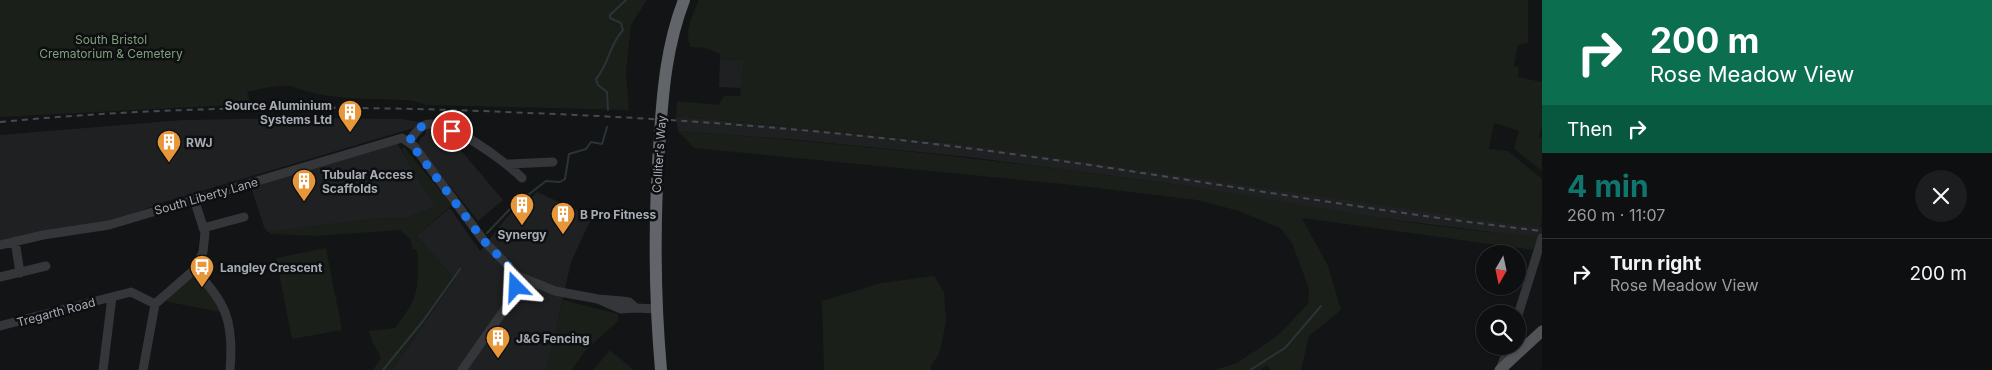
<!DOCTYPE html>
<meta charset="utf-8">
<style>
body{margin:0;font-family:Inter,sans-serif;background:#1c1d1e;color:#f1f3f6;height:100vh;display:flex;flex-direction:column;font-size:19px;white-space:nowrap}
*{box-sizing:border-box;margin:0}
p{font-size:16px;color:#9b9c9f}
.icon{flex:none;width:28px;height:28px;fill:none;stroke:currentColor;stroke-width:2;stroke-linecap:round;stroke-linejoin:round}
.map{position:relative;flex:1;overflow:hidden}
.side{display:flex;flex-direction:column;background:#0e0f10;width:450px}
.side>*{flex:none}
.banner{background:#0b6e4f;color:#fff;overflow:hidden}
.needle{width:32px;rotate:189deg}
.buttons{position:absolute;left:1476px;top:245px;display:grid;gap:10px}
.buttons a{display:grid;place-items:center;width:50px;height:50px;border-radius:50%;background:#0e0f10;box-shadow:0 1px 4px #0004,0 0 0 1px #2e2f30;font-size:25px}
.pin{position:absolute;display:grid;place-items:center;width:42px;height:42px;color:#fff;margin:-21px;border:2px solid #fff;border-radius:50%;box-shadow:0 1px 5px #0007}
.me{position:absolute;width:55px;margin:-28px;rotate:339deg;stroke-linejoin:round;filter:drop-shadow(0 0 4px #0008)}
.turn{display:flex;align-items:center;gap:18px;height:105px;padding:0 25px;font-size:22px}
.turn .icon{width:65px;height:65px;stroke-width:2.5}
.turn b{display:block;font-size:35px;line-height:42px}
.then{display:flex;align-items:center;height:48px;padding:0 25px;background:#0003;gap:10px;font-size:19px}
.round{display:grid;place-items:center;flex:none;width:52px;height:52px;border-radius:26px;background:#1c1d1e}
.overview{display:flex;align-items:center;justify-content:space-between;height:85px;padding:0 25px}
h1{font-size:30px;font-weight:700;line-height:38px;color:#0f766e}
ul{padding:0;list-style:none}
li{display:flex;align-items:center;gap:15px;height:70px;padding:0 25px;border-top:1px solid #2e2f30}
li div{flex:1}
li b{display:block;font-size:19px}
li em{font-style:normal}
main{display:flex;flex:1;min-height:0}
.map>svg:first-child{display:block}
.built{fill:#1f2022}
.green{fill:#1a1f1a}
.lines{fill:none;stroke-linecap:round;stroke-linejoin:round}
.stream{stroke:#2a3438;stroke-width:2}
.minor{stroke:#35363a;stroke-width:9}
.highway{stroke:#61656a;stroke-width:12}
.rail{stroke:#484a4f;stroke-width:2;stroke-dasharray:6 5;stroke-linecap:butt}
.major-bridge{stroke:#515358;stroke-width:11}
.route{stroke:#1a73e8;stroke-width:9;stroke-dasharray:0 16.2}
.labels{text-anchor:middle;dominant-baseline:central;stroke-width:5;stroke-linejoin:round;paint-order:stroke}
.park-label{font-size:12px;fill:#809f7e;stroke:#0e0f10}
.poi-label{font-size:12px;font-weight:bold;fill:#a6acb4;stroke:#0e0f10;text-anchor:start}
.street-label{font-size:12px;fill:#a6acb4;stroke:#0e0f10}
</style>
<main>
<div class="map">
<svg width="1542" height="370" viewBox="0 0 1542 370">
<rect width="100%" height="100%" fill="#131415"/>
<path class="built" d="M720,59l24,1 -2,28 -23,-1z
M676,116l285,28 161,22 420,61v10l-36,-3 -179,-23 -140,-25 -218,-29 -170,-17 -121,-9z
M310,118l92,1 18,3 -3,5 -256,76 -53,20 -108,18v-106l183,-15z
M426,128h16l61,72 -25,21 -60,-75 2,-7 6,-5z
M397,143l39,64 -30,11 -33,1 -105,13 -4,-5 -13,-40z
M537,192l55,25 -21,45 -24,108h-155l63,-91 -39,-43 34,-28 30,43 27,-34z"/>
<path class="green" d="M0,0h647l-16,25 -5,47 3,38 -204,-5c-11,-7 -43,-5 -57,-6 -25,-1 -52,-3 -75,-12 -10,-4 -36,3 -46,5l4,12 -251,13z
M699,0h829v43l-10,2 -4,21 5,1 -1,10 24,5v42l-3,13 3,1v33l-28,-22 5,-18 -25,-8 -5,26 19,2 34,28v42l-2,6 -15,-1 -564,-82 -285,-28 1,-15 41,4 6,-9h16l4,-36 -24,-1v-5l-14,-6 -15,-1c-8,-15 2,-32 8,-47z
M678,131c170,12 338,31 507,55 118,17 234,43 354,50l-6,14 -231,-32 26,48 13,44 -32,26 -8,34h-31l-3,-5 -7,5h-46l23,-7 40,-27 31,-32 1,-15 -17,-46 -12,-15 -41,-17 -42,-11 -134,-16 -369,-36z
M403,146l49,59 -36,31 39,43 -63,91h-19l8,-12 -9,-17 -3,-10 26,-3c24,-32 24,-38 22,-78l-4,-1 -3,-10 -10,-9 -83,6 -47,-2v-3l103,-12 33,-1 29,-11 -33,-57z
M326,248l16,82 -50,9 -16,-81z
M194,276l12,11 15,25 -58,-11z
M934,276l10,16 2,29 -6,31 -9,14v4h-107l-2,-69 59,-18z
M563,300l55,14v7l-33,30 -13,19h-26z
M610,350l24,20h-41z"/>
<g class="lines">
<path class="stream" d="M608,110l-1,-18 -9,-7 -2,-6c13,-15 13,-34 27,-49l-2,-7 -11,-5v-3l16,-15
M487,233l23,-24 36,-28 14,1 5,-3 4,-25 17,-5 5,-7 11,2 5,-17
M383,370l40,-49 37,-52
M1250,370l35,-22 36,-42"/>
<path class="minor" d="M409,141c4,-5 10,-14 16,-16 22,-8 82,38 97,53
M509,164l44,-2
M203,228l41,-11
M15,241l5,32
M0,245l43,-10 66,-10 293,-87 12,8 70,95 34,35 37,15 43,8 24,2 7,1 7,6 -15,1 -23,-10
M194,270c33,32 40,54 36,100
M0,277l46,-11
M636,308l21,1
M1518,315l24,-77
M0,326l131,-34 24,12
M1501,367l8,-21
M103,370l9,-73
M143,370l12,-66 39,-34 9,-18 2,-19 -11,-34
M462,370l52,-74 4,-20"/>
<path class="highway" d="M661,370c-7,-79 -7,-157 -1,-236 3,-46 7,-90 24,-134"/>
<path class="rail" d="M0,122c176,-17 353,-17 529,-9 130,5 260,14 388,29 209,24 416,65 625,89"/>
<path class="major-bridge" d="M1500,370l42,-39"/>
</g>
<g class="lines">
<path class="route" d="M452,131l-25,-7 -5,2 -13,15 75,100 34,35 -2,11"/>
</g>
<defs>
<symbol id="building-pin" viewBox="-11 -11 22 30"><path d="M0 17L-7.5 6A9.5 9.5 0 1 1 7.5 6Z" fill="#e7973a" stroke="#0e0f10"/><path d="M-4-6H4V6H1V3H-1V6H-4ZM-2.5-4.3h1.7v1.8h-1.7ZM.8-4.3h1.7v1.8H.8ZM-2.5-1h1.7V.8h-1.7ZM.8-1h1.7V.8H.8Z" fill="#fff"/></symbol>
<symbol id="bus-pin" viewBox="-11 -11 22 30"><path d="M0 17L-7.5 6A9.5 9.5 0 1 1 7.5 6Z" fill="#e7973a" stroke="#0e0f10"/><path d="M-5-6H5V4H4V6H2V4H-2V6H-4V4H-5ZM-3.5-4V0h7V-4ZM-3.5 1.2v1.5H-2V1.2ZM2 1.2v1.5H3.5V1.2Z" fill="#fff"/></symbol>
</defs>
<g fill-rule="evenodd">
<use href="#building-pin" x="336" y="98" width="28" height="38"/>
<use href="#building-pin" x="155" y="128" width="28" height="38"/>
<use href="#building-pin" x="290" y="167" width="28" height="38"/>
<use href="#building-pin" x="508" y="191" width="28" height="38"/>
<use href="#building-pin" x="549" y="200" width="28" height="38"/>
<use href="#bus-pin" x="188" y="253" width="28" height="38"/>
<use href="#building-pin" x="484" y="324" width="28" height="38"/>
</g>
<g class="labels">
<g class="park-label">
<text x="111" y="39">South Bristol<tspan x="111" dy="14">Crematorium &amp; Cemetery</tspan></text>
</g>
<g class="poi-label">
<text x="332" y="105" text-anchor="end">Source Aluminium<tspan x="332" dy="14">Systems Ltd</tspan></text>
<text x="186" y="142">RWJ</text>
<text x="322" y="174">Tubular Access<tspan x="322" dy="14">Scaffolds</tspan></text>
<text x="580" y="214">B Pro Fitness</text>
<text x="522" y="234" text-anchor="middle">Synergy</text>
<text x="220" y="267">Langley Crescent</text>
<text x="516" y="338">J&amp;G Fencing</text>
</g>
<g class="street-label">
<text transform="translate(659 154) rotate(-86)">Colliter's Way</text>
<text transform="translate(206 196) rotate(-16)">South Liberty Lane</text>
<text transform="translate(56 312) rotate(-15)">Tregarth Road</text>
</g>
</g>
</svg>
<div class="buttons">
<a><svg class="needle" viewBox="-14 -14 28 28"><path d="M0-13l5 13h-10z" fill="#e53935"/><path d="M0 13l5-13h-10z" fill="#9b9c9f"/></svg></a>
<a><svg class="icon" aria-label="search" viewBox="0 0 24 24"><circle cx="10" cy="10" r="6"/><path d="M15 15l6 6"/></svg></a>
</div>
<div class="pin" style="left:452px;top:131px;background:#d93025"><svg class="icon" aria-label="arrive" viewBox="0 0 24 24"><path d="M6 21V4h12l-3 4 3 4H6"/></svg></div>
<svg class="me" style="left:516px;top:287px" viewBox="-20 -20 40 40"><path d="M0-17L14 15 0 8-14 15z" fill="#1a73e8" stroke="#fff" stroke-width="4"/></svg>
</div>
<section class="side">
<div class="banner">
<div class="turn"><svg class="icon" aria-label="right" viewBox="0 0 24 24"><path d="M7 20v-9h11M14 6l5 5-5 5"/></svg><div><b>200 m</b>Rose Meadow View</div></div>
<div class="then">Then<svg class="icon" aria-label="right" viewBox="0 0 24 24"><path d="M7 20v-9h11M14 6l5 5-5 5"/></svg></div>
</div>
<div class="overview"><div><h1>4 min</h1><p>260 m · 11:07</p></div><a class="round"><svg class="icon" aria-label="close" viewBox="0 0 24 24"><path d="M6 6l12 12M18 6L6 18"/></svg></a></div>
<ul>
<li><svg class="icon" aria-label="right" viewBox="0 0 24 24"><path d="M7 20v-9h11M14 6l5 5-5 5"/></svg><div><b>Turn right</b><p>Rose Meadow View</p></div><em>200 m</em></li>
</ul>
</section>
</main>
